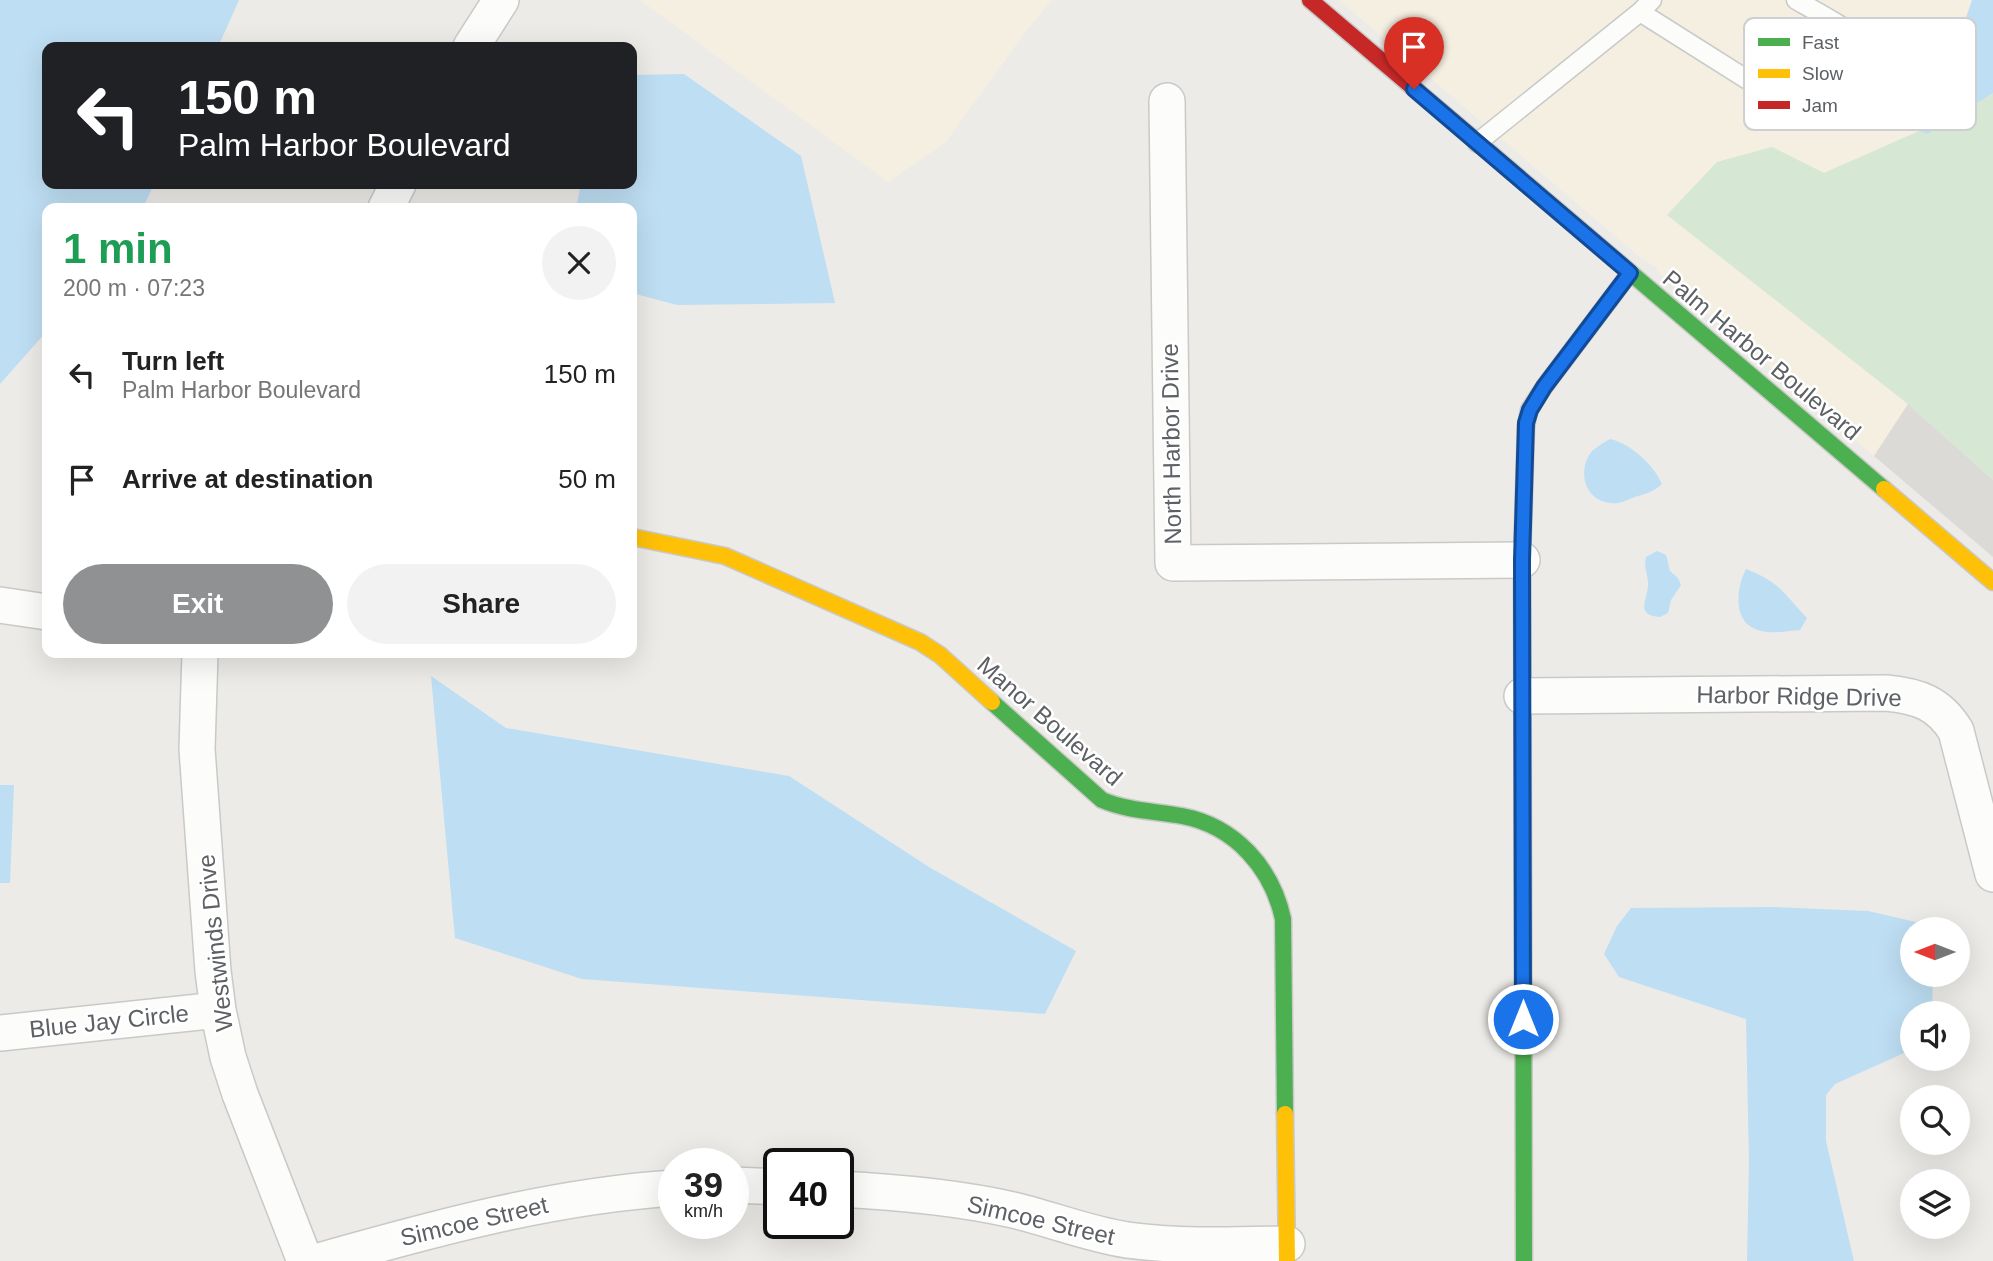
<!DOCTYPE html>
<meta charset="utf-8">
<style>
body{margin:0;font-family:Helvetica,sans-serif;background:#f2f2f2;color:#222;height:100vh;display:flex;flex-direction:column;font-size:26px;white-space:nowrap}
*{box-sizing:border-box;margin:0}
p{font-size:23px;color:#767676}
.icon{flex:none;width:38px;height:38px;fill:none;stroke:currentColor;stroke-width:2;stroke-linecap:round;stroke-linejoin:round}
.map{position:relative;flex:1;overflow:hidden}
.panel{position:absolute;left:42px;top:203px;width:595px;height:455px;display:flex;flex-direction:column;background:#fff;border-radius:14px;box-shadow:0 7px 28px #0002}
.panel>*{flex:none}
.guide{position:absolute;left:42px;top:42px;width:595px;height:147px;border-radius:14px;box-shadow:0 7px 28px #0002;background:#202124;color:#fff;overflow:hidden}
.needle{width:46px;rotate:270deg}
.tools{position:absolute;left:1900px;top:917px;display:grid;gap:14px}
.tools a{display:grid;place-items:center;width:70px;height:70px;border-radius:50%;background:#fff;box-shadow:0 7px 28px #0002;font-size:35px}
.speed{position:absolute;left:658px;top:1148px;display:flex;gap:14px;font-size:35px;font-weight:700;text-align:center}
.speed>*{display:grid;place-content:center;width:91px;height:91px;border-radius:50%;background:#fff;box-shadow:0 7px 28px #0002;line-height:1}
.speed small{font-size:18px;font-weight:400}
.speed .limit{border:4px solid #111;border-radius:10px;background:#fff;color:#111}
.pin{position:absolute;display:grid;place-items:center;width:60px;height:60px;color:#fff;margin:-72px -30px;border-radius:50% 50% 50% 0;rotate:-45deg;box-shadow:0 0 7px #0007}
.pin .icon{rotate:45deg}
.me{position:absolute;width:77px;margin:-38px;rotate:0deg;stroke-linejoin:round;filter:drop-shadow(0 0 5px #0008)}
.turn{display:flex;align-items:center;gap:24px;height:147px;padding:0 21px;font-size:32px}
.turn .icon{width:91px;height:91px;stroke-width:2.5}
.turn b{display:block;font-size:49px;line-height:60px}
.round{display:grid;place-items:center;flex:none;width:74px;height:74px;border-radius:37px;background:#f2f2f2}
.overview{display:flex;align-items:center;justify-content:space-between;height:119px;padding:0 21px}
h1{font-size:42px;font-weight:700;line-height:52px;color:#1e9e55}
.cta{display:flex;gap:14px;margin-top:auto;padding:14px 21px}
.cta a{flex:1;height:80px;border-radius:42px;background:#8f9192;color:#fff;font-size:28px;font-weight:700;line-height:80px;text-align:center}
.cta a+a{background:#f2f2f2;color:#222}
ul{padding:0;list-style:none}
li{display:flex;align-items:center;gap:21px;height:105px;padding:0 21px}
li div{flex:1}
li b{display:block;font-size:26px}
li em{font-style:normal}
.map>svg:first-child{display:block}
.commercial{fill:#f4efe1}
.industrial{fill:#dcdad7}
.green{fill:#d6e7d3}
.water{fill:#bedef3}
.lines{fill:none;stroke-linecap:round;stroke-linejoin:round}
.lane-casing{stroke:#c9c9c9;stroke-width:21}
.street-casing{stroke:#c9c9c9;stroke-width:38}
.fast-casing{stroke:#c9c9c8;stroke-width:19}
.slow-casing{stroke:#c9c9c8;stroke-width:19}
.jam-casing{stroke:#c9c9c8;stroke-width:19}
.lane{stroke:#fcfcfb;stroke-width:18}
.street{stroke:#fcfcfb;stroke-width:35}
.fast{stroke:#4caf50;stroke-width:16}
.slow{stroke:#ffc107;stroke-width:16}
.jam{stroke:#c62828;stroke-width:16}
.route-casing{stroke:#114b97;stroke-width:18}
.route{stroke:#1a73e8;stroke-width:12}
.labels{text-anchor:middle;dominant-baseline:central;stroke-width:5;stroke-linejoin:round;paint-order:stroke}
.street-label{font-size:24px;fill:#5d6064;stroke:#fff}
.key{fill:#fff;stroke:#cecfd0;stroke-width:2}
.key-label{font-size:19px;fill:#5d6064}
</style>
<div class="map">
<svg width="1993" height="1261" viewBox="0 0 1993 1261">
<rect width="100%" height="100%" fill="#ecebe7"/>
<path class="commercial" d="M640,0h412l-25,30 -82,113 -57,39z
M1339,0h633l-8,24 -2,23 -27,58 -12,11 -4,15 -95,42 -52,-26 -55,15 -50,52 241,190 -34,52 -218,-186 2,-2 -16,-9z"/>
<path class="industrial" d="M1908,404l85,76v77l-119,-101z"/>
<path class="green" d="M1993,93v387l-85,-76 -241,-189 50,-53 55,-15 52,26 95,-42 10,3z"/>
<path class="water" d="M0,0h239l-21,47h-171v137h107l-11,24h-96v123l-47,53z
M1972,0h21v93l-65,41 -9,-3 4,-16 12,-10 27,-57 2,-24z
M684,74l117,82 34,147 -158,2 -45,-12v-85h-56l5,-24h51v-109z
M1610,439c21,5 43,25 52,45 -8,7 -13,9 -24,12 -7,2 -13,6 -20,7 -28,3 -42,-24 -29,-48 5,-7 14,-12 21,-16z
M1657,551l9,4 4,16 8,7 3,7 -10,15 -3,13 -8,4c-25,-2 -13,-16 -12,-31 1,-10 -5,-18 -2,-29z
M1746,569c34,13 37,24 61,49l-7,12c-13,1 -32,5 -45,-1 -23,-10 -18,-43 -9,-60z
M431,676l75,52 283,48 140,91 147,84 -31,63 -463,-35 -127,-41z
M0,785h14l-4,98h-10z
M1772,907l96,4 48,11 2,7h-5v46h20l-1,38h-19v36l-78,35 -9,11v46l28,120h-107l2,-100 -3,-142 -127,-42 -15,-23 13,-28 14,-18z"/>
<g class="lines">
<defs>
<path id="lane" d="M1640,12l160,101c11,3 22,6 33,2 19,-8 42,-56 28,-74 -6,-9 -53,-34 -65,-41
M1477,143l163,-131 12,-12"/>
<path id="street" d="M471,47l30,-47
M1167,101l6,462 349,-3
M386,208l12,-24
M0,605l47,7
M200,653l-3,96 16,222 5,39 10,47 12,37 65,167
M1522,696l364,-3c32,3 53,10 70,38l37,143
M0,1033l218,-23
M733,1185l46,2
M838,1189c59,3 118,8 175,21 38,9 75,24 114,30 53,7 106,5 160,4
M319,1261c117,-33 233,-65 355,-73"/>
<path id="fast" d="M1510,170l374,319
M1526,426l3,-16 15,-23 86,-114
M992,702l110,98c26,11 53,11 80,16 53,10 90,52 101,103l2,195
M1523,880l1,381"/>
<path id="slow" d="M1884,489l109,93
M632,537l93,19 195,86 20,13 52,47
M1523,880l-1,-320 4,-134
M1285,1114l2,147"/>
<path id="jam" d="M1310,0l200,170"/>
</defs>
<use href="#lane" class="lane-casing"/>
<use href="#street" class="street-casing"/>
<use href="#fast" class="fast-casing"/>
<use href="#slow" class="slow-casing"/>
<use href="#jam" class="jam-casing"/>
<use href="#lane" class="lane"/>
<use href="#street" class="street"/>
<use href="#fast" class="fast"/>
<use href="#slow" class="slow"/>
<use href="#jam" class="jam"/>
</g>
<g class="lines">
<defs>
<path id="route" d="M1414,89l216,184 -86,114 -14,23 -4,13 -4,137 1,459"/>
</defs>
<use href="#route" class="route-casing"/>
<use href="#route" class="route"/>
</g>
<g class="labels">
<g class="street-label">
<text transform="translate(1762 355) rotate(40)">Palm Harbor Boulevard</text>
<text transform="translate(1171 444) rotate(-91)">North Harbor Drive</text>
<text transform="translate(1799 696) rotate(1)">Harbor Ridge Drive</text>
<text transform="translate(1050 721) rotate(41)">Manor Boulevard</text>
<text transform="translate(215 943) rotate(-96)">Westwinds Drive</text>
<text transform="translate(109 1021) rotate(-6)">Blue Jay Circle</text>
<text transform="translate(1041 1220) rotate(13)">Simcoe Street</text>
<text transform="translate(474 1221) rotate(-13)">Simcoe Street</text>
</g>
</g>
<rect x="1744" y="18" width="232" height="112" rx="10" class="key"/>
<rect x="1758" y="38" width="32" height="8" fill="#4caf50"/>
<rect x="1758" y="69" width="32" height="9" fill="#ffc107"/>
<rect x="1758" y="101" width="32" height="8" fill="#c62828"/>
<g class="key-label">
<text x="1802" y="49">Fast</text>
<text x="1802" y="80">Slow</text>
<text x="1802" y="112">Jam</text>
</g>
</svg>
<div class="tools">
<a><svg class="needle" viewBox="-14 -14 28 28"><path d="M0-13l5 13h-10z" fill="#e53935"/><path d="M0 13l5-13h-10z" fill="#767676"/></svg></a>
<a><svg class="icon" aria-label="sound" viewBox="0 0 24 24"><path d="M4 9h4l5-4v14l-5-4H4zM17 9q2 3 0 6"/></svg></a>
<a><svg class="icon" aria-label="search" viewBox="0 0 24 24"><circle cx="10" cy="10" r="6"/><path d="M15 15l6 6"/></svg></a>
<a><svg class="icon" aria-label="layers" viewBox="0 0 24 24"><path d="M12 4l9 5-9 5-9-5zM3 14l9 5 9-5"/></svg></a>
</div>
<div class="speed"><div>39<small>km/h</small></div><div class="limit">40</div></div>
<div class="pin" style="left:1414px;top:89px;background:#d93025"><svg class="icon" aria-label="arrive" viewBox="0 0 24 24"><path d="M6 21V4h12l-3 4 3 4H6"/></svg></div>
<svg class="me" style="left:1523px;top:1019px" viewBox="-20 -20 40 40"><circle r="17" fill="#1a73e8" stroke="#fff" stroke-width="3"/><path d="M0-11L8 9 0 5-8 9z" fill="#fff"/></svg>
<div class="guide">
<div class="turn"><svg class="icon" aria-label="left" viewBox="0 0 24 24"><path d="M17 20v-9H6M10 6l-5 5 5 5"/></svg><div><b>150 m</b>Palm Harbor Boulevard</div></div>
</div>
<section class="panel">
<div class="overview"><div><h1>1 min</h1><p>200 m · 07:23</p></div><a class="round"><svg class="icon" aria-label="close" viewBox="0 0 24 24"><path d="M6 6l12 12M18 6L6 18"/></svg></a></div>
<ul>
<li><svg class="icon" aria-label="left" viewBox="0 0 24 24"><path d="M17 20v-9H6M10 6l-5 5 5 5"/></svg><div><b>Turn left</b><p>Palm Harbor Boulevard</p></div><em>150 m</em></li>
<li><svg class="icon" aria-label="arrive" viewBox="0 0 24 24"><path d="M6 21V4h12l-3 4 3 4H6"/></svg><div><b>Arrive at destination</b></div><em>50 m</em></li>
</ul>
<div class="cta"><a>Exit</a><a>Share</a></div>
</section>
</div>
